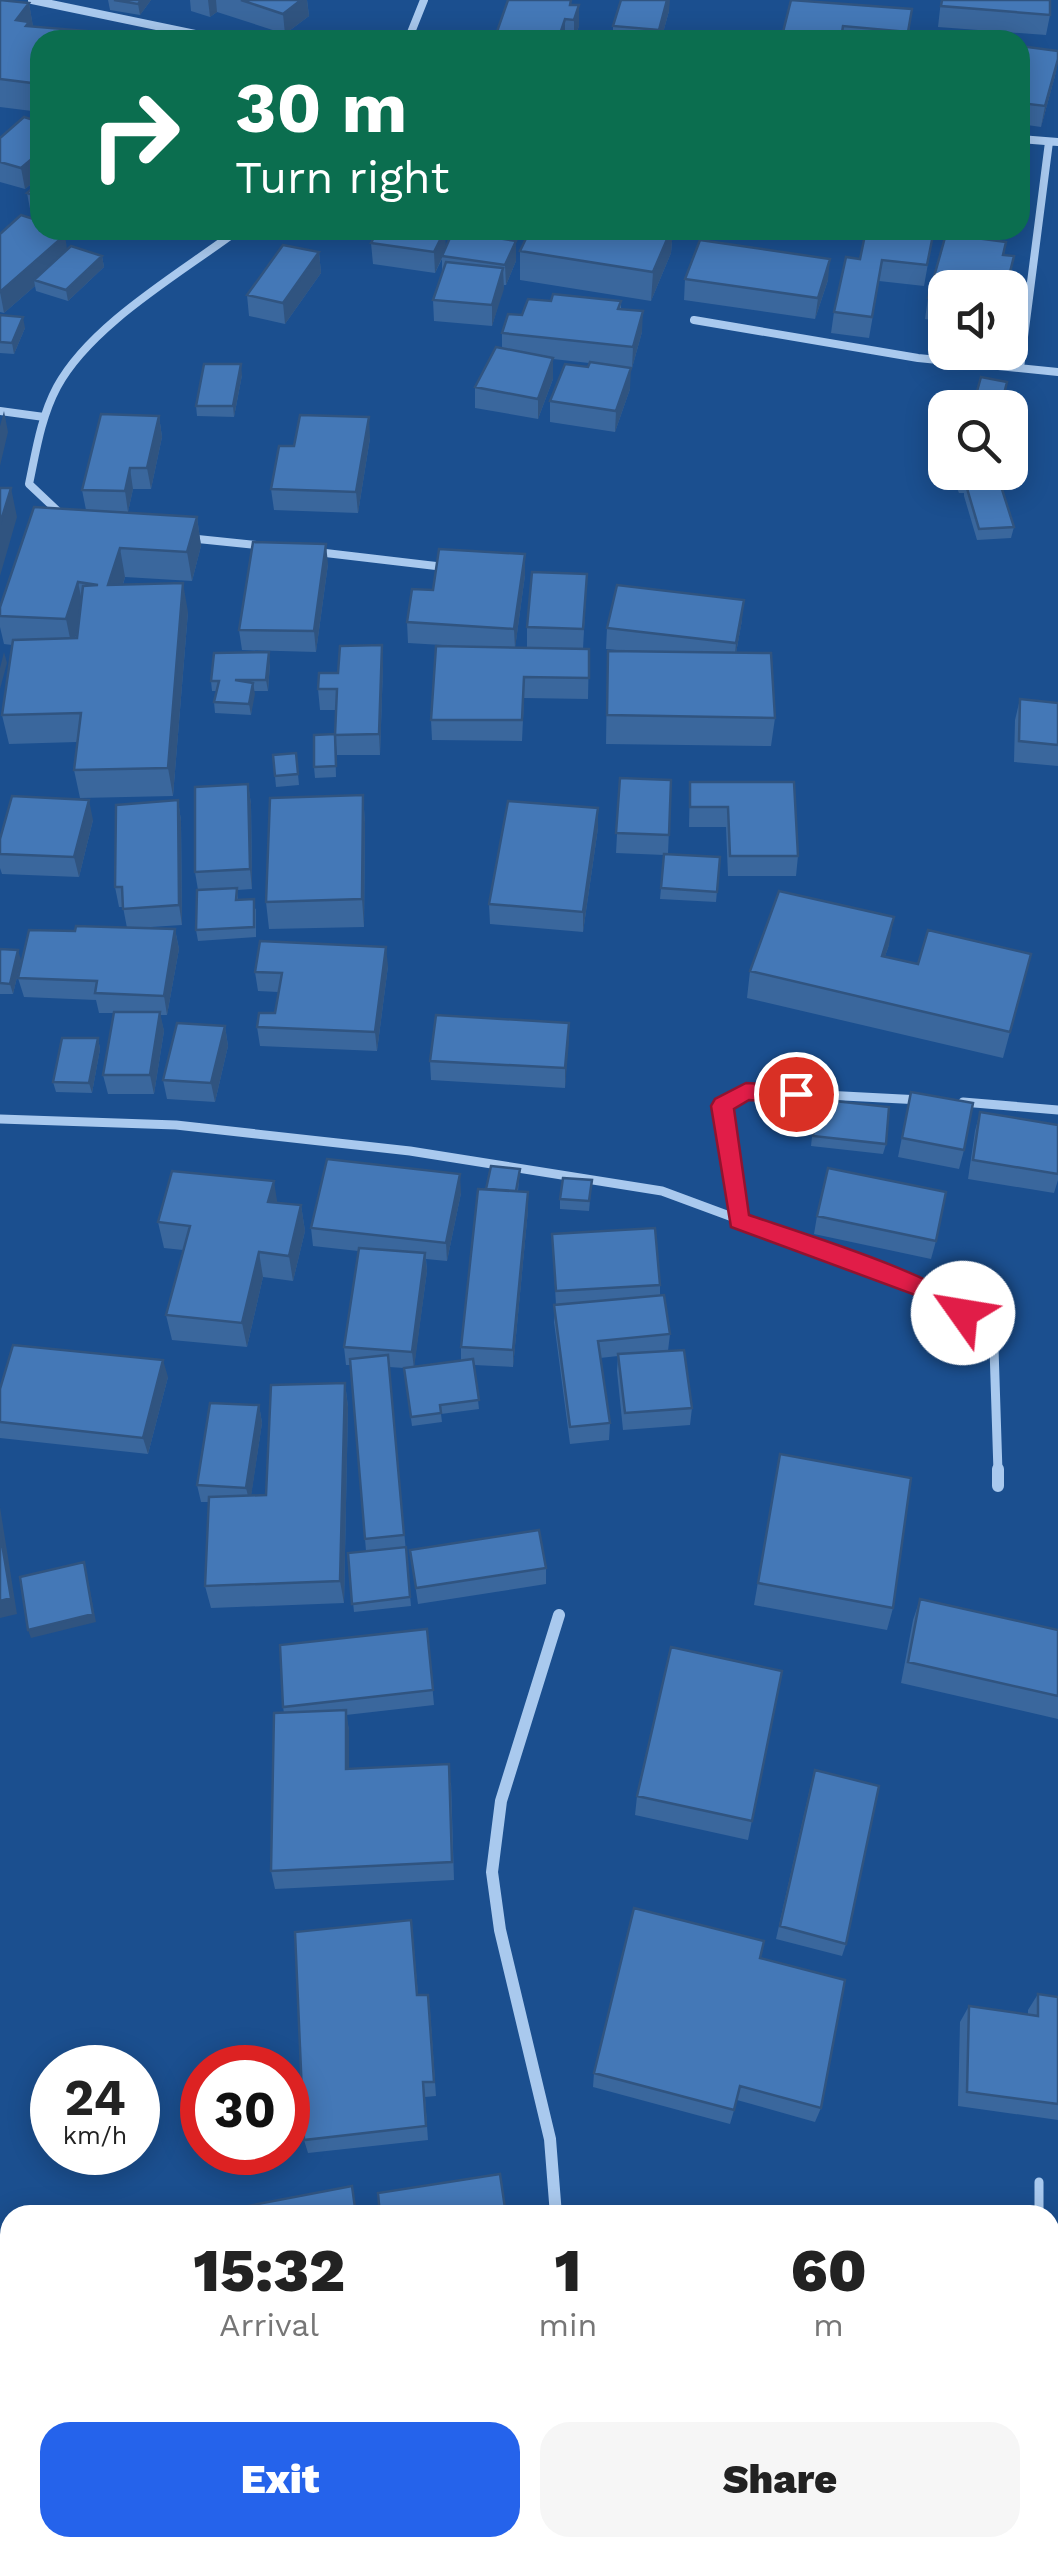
<!DOCTYPE html>
<style>
body{margin:0;font-family:"Work Sans",sans-serif;background:#f6f6f6;color:#222;height:100vh;display:flex;flex-direction:column;font-size:38px;white-space:nowrap}
*{box-sizing:border-box;margin:0}
p{font-size:32px;color:#767676}
.icon{flex:none;width:55px;height:55px;fill:none;stroke:currentColor;stroke-width:2;stroke-linecap:round;stroke-linejoin:round}
.map{position:relative;flex:1;overflow:hidden}
.panel{position:absolute;left:0px;top:2205px;width:1060px;height:352px;display:flex;flex-direction:column;background:#fff;border-radius:30px 30px 0 0;box-shadow:0 5px 25px #0003}
.panel>*{flex:none}
.top-card{position:absolute;left:30px;top:30px;width:1000px;height:210px;border-radius:30px;box-shadow:0 5px 25px #0003;background:#0b6e4f;color:#fff;overflow:hidden}
.controls{position:absolute;left:928px;top:270px;display:grid;gap:20px}
.controls a{display:grid;place-items:center;width:100px;height:100px;border-radius:20px;background:#fff;box-shadow:0 5px 25px #0003;font-size:50px}
.speed{position:absolute;left:30px;top:2045px;display:flex;gap:20px;font-size:50px;font-weight:700;text-align:center}
.speed>*{display:grid;place-content:center;width:130px;height:130px;border-radius:50%;background:#fff;box-shadow:0 5px 25px #0003;line-height:1}
.speed small{font-size:25px;font-weight:400}
.speed .limit{border:15px solid #d22;background:#fff;color:#111}
.pin{position:absolute;display:grid;place-items:center;width:85px;height:85px;color:#fff;margin:-42px;border:5px solid #fff;border-radius:50%;box-shadow:0 2px 10px #0007}
.me{position:absolute;width:110px;margin:-55px;rotate:302deg;stroke-linejoin:round;filter:drop-shadow(0 0 8px #0008)}
.turn{display:flex;align-items:center;gap:35px;height:210px;padding:0 40px;font-size:45px}
.turn .icon{width:130px;height:130px;stroke-width:2.5}
.turn b{display:block;font-size:70px;line-height:85px}
.eta{display:flex;justify-content:space-evenly;align-items:center;height:170px;text-align:center}
.eta b{font-size:60px;font-weight:800;line-height:70px}
.cta{display:flex;gap:20px;margin-top:auto;padding:20px 40px}
.cta a{flex:1;height:115px;border-radius:30px;background:#2563eb;color:#fff;font-size:40px;font-weight:800;line-height:115px;text-align:center}
.cta a+a{background:#f6f6f6;color:#222}
.map>svg:first-child{display:block}
.lines{fill:none;stroke-linecap:round;stroke-linejoin:round}
.lane{stroke:#a9c9ee;stroke-width:9}
.street-far2{stroke:#a9c9ee;stroke-width:8}
.street-far1{stroke:#a9c9ee;stroke-width:9}
.street{stroke:#a9c9ee;stroke-width:12}
.wall{fill:#3a679d}
.shaded-wall{fill:#305480}
.building{fill:#4478b7;stroke:#305480;stroke-width:2.5}
.route{fill:#e11d48;stroke:#92132f;stroke-width:2.5}
</style>
<div class="map">
<svg width="1058" height="2557" viewBox="0 0 1058 2557">
<rect width="100%" height="100%" fill="#1b4f8f"/>
<g class="lines">
<path class="lane" d="M1039,2182v33
M1040,2548v9"/>
<path class="street-far2" d="M32,0l192,40
M408,40l16,-40
M1020,139l38,3
M694,320l224,38 140,14
M1020,368l29,-226
M0,411l44,6
M63,516l-34,-32c7,-33 12,-67 28,-97 34,-63 124,-114 181,-157
M188,538l77,8
M317,552l119,14"/>
<path class="street-far1" d="M963,1102l95,8
M0,1119l176,6 234,26 252,40 267,99 34,23 31,35 4,124
M739,1220l-17,-114 24,-15 175,9"/>
<path class="street" d="M998,1469v17
M556,2215l-6,-76 -50,-209 -8,-58 9,-71 58,-186
M586,2548l1,9"/>
</g>
<path class="wall" d="M0,0l29,3 4,24 66,5 1,8h-60v72l-40,-5z
M108,0h43l-11,15 -30,-5z
M190,0h117l2,16 -24,18 -68,-22 -7,5 -19,-6z
M941,0l109,15 -4,20 -108,-8z
M573,5h6v21l-5,14h-80z
M912,9l-4,31h-127z
M669,11l-8,29h-48v-14z
M1020,46l38,5 -2,21 -15,55 -21,-3z
M40,122v55l-15,12 -25,-7v-44z
M40,182v35l-9,-3 -4,-21z
M40,230l27,20 35,6 2,11 -36,34 -32,-10 -1,-5 -31,27 -4,-1v-78z
M81,230h44l-12,10z
M471,230h49l-4,11v20l-10,24h-2l-12,41 -58,-5 -1,-21 9,-26v-15l-7,14 -62,-9 -2,-21 75,3 25,-12z
M530,230h143l-2,23 -20,48 -131,-21v-29z
M934,230l-10,56 -45,-5 -10,57 -38,-5 3,-21 26,-53z
M946,234l60,8 -2,13 10,1 -7,32h-62v42l-9,-2 2,-7 -13,-2 3,-21z
M319,252l2,21 -36,51 -36,-8 -2,-21z
M685,279l143,1 -13,39 -131,-19z
M551,301h70v8l21,23 -10,36 -12,-1 10,22 -15,43 -65,-10v-21l38,-34 1,-4 -36,-4v20l-15,40 -63,-11v-21l27,-39v-15l20,-18z
M0,315l25,13 -11,26 -14,-1z
M242,375l-8,42 -37,-1 -1,-10z
M981,377l26,5 -6,26h-28z
M159,416l3,21 -11,52h-18l-5,23 -29,-1 98,6 4,29 -9,35 -67,-4 -2,8 65,27 -15,184 -93,2 -6,-28 3,-28 -68,2 -7,-29 10,-70 -8,-1 -4,-17v-20l86,-97 -4,-20z
M370,438l-12,75 -84,-3 -3,-21 23,-43z
M950,472h52l2,6 -2,11 12,38 -3,11 -34,2 -13,-44v-3h-5z
M328,564l-12,88 -74,-2 -3,-20z
M587,574l-4,75h6l-1,50 -64,-1 -2,43 -90,-1 -1,-20 44,-73 -67,-4 -1,-21 26,-32 92,-15 -10,73 12,-1v-20z
M742,620l-6,33 39,65 -4,28 -165,-2 1,-64 20,-29 -21,-2 1,-21z
M270,663l-2,28h-14l-3,24 -36,-2 -1,-11 2,-11h-4l-1,-10z
M383,666l-3,89h-43l-2,-20 1,-25h-16l-2,-21 20,-16z
M1020,699l38,4v63l-44,-4 1,-42z
M335,734l1,43 -21,1 -1,-11z
M296,753l3,32 -23,2 -3,-32z
M620,778l51,2 -3,74 52,3 -4,45 -56,-3 4,-44 -48,-2z
M690,782l108,74 -2,20h-68l-2,-49h-37z
M248,784l3,20 1,85 -15,1 1,10 18,9v28l-58,4 -2,-11 2,-40 -3,-18z
M363,795l2,28 -1,104 -95,2 -3,-27z
M178,800l3,21 1,104 -47,3 40,1 4,20 -12,66h-7l4,16 -10,63h-46l-5,-19 11,-62h-15l-3,-13 -72,-3 -6,-19 57,-47 52,-3 -4,-21h-4l-4,-20z
M93,820l-14,57 -77,-3 -2,-6v-29z
M598,828l-15,104 -93,-8 -1,-20z
M889,945l-4,11 33,8 113,-10 -28,104 -256,-60 3,-27z
M0,949l21,11 -8,34h-13z
M388,966l-11,85 -117,-5 -3,-19 18,-14 3,-21 -20,-1 -3,-19z
M569,1023l-4,65 -134,-8 -1,-19z
M225,1026l3,20 -13,56 -48,-3 -4,-19z
M98,1038l2,11 -8,44 -36,-1 -3,-10z
M911,1092l53,58 -5,19 -61,-12z
M815,1109l71,35 -3,10 -72,-8z
M980,1112l78,13v55l-4,13 -86,-14 7,-48z
M520,1169l-2,22 10,19 -15,157 -39,-2 5,44 -38,5 1,8 -30,4 -8,-58 -15,-1 22,239 -57,6 -6,-59 18,-2 -15,-186h-5l-2,-18 14,-96 -45,-5 -2,-18 150,-35 -14,68 -21,-2 1,12 -13,95 47,-6v-13l25,-158z
M592,1180l-3,31 -29,-2v-10z
M277,1203l24,2 4,26 -12,50 -30,-4 -16,70 -75,-7 -6,-25 17,-65 -19,-2 -6,-26z
M817,1216l119,25 -5,18 -117,-25z
M552,1234l108,51v10l10,39 -2,17 24,57 -2,17 -67,5 -6,-59 1,-15 -18,2 10,65 -1,17 -39,4 -16,-122 2,-17z
M168,1377l-20,77 -148,-16v-49z
M345,1383l3,24 -4,196 -133,5 -6,-22 4,-84h-8l-4,-17 62,-80 3,18 -11,72h15z
M780,1454l113,154 -6,22 -133,-25z
M410,1550l136,18v16l-128,20z
M920,1599l138,31v89l-157,-36 12,-63z
M427,1629l7,76 -88,10 3,15v38l102,15 3,97 -179,9 -4,-18 13,-158 -1,-6z
M782,1671l-34,169 -113,-25 2,-19z
M811,1784l35,160 -4,12 -66,-17z
M413,1937l5,58 12,16 6,85 -11,1 3,43 -120,13 -4,-13z
M760,1958l61,150 -6,14 -78,-22 -7,24 -137,-37 1,-14z
M1038,1994l20,3v123l-100,-14 2,-84 9,-16 59,9v-5z"/>
<path class="shaded-wall" d="M141,0h10l-11,15 -2,-11z
M208,0h8l1,12 -7,5z
M301,0h6l2,16 -24,18 -2,-20z
M667,0h3l-1,11 -8,29h-3l1,-10z
M29,3l5,29 -18,-12z
M579,5v21l-5,14v-20z
M565,19v21h-7z
M1058,59l-2,13 -15,55 4,-21z
M40,152v25l-15,12 -4,-21z
M112,230h13l-12,10z
M445,230l1,19 -11,24 -1,-21z
M514,230h6l-4,11v20l-10,24 -1,-20 9,-21z
M671,230h2l-2,23 -20,48 2,-29z
M65,235l3,21 -34,24 1,6 -31,27 -4,-21z
M319,252l2,21 -36,51 -2,-21z
M102,256l2,11 -36,34 -2,-11z
M830,259l-2,21 -13,39 3,-21z
M503,268l1,21 -12,37v-21z
M643,311l-1,21 -10,36 1,-21z
M23,317l2,11 -11,26 -2,-11z
M553,358v21l-15,40v-20z
M241,364l1,11 -8,42 -1,-11z
M631,368l-1,21 -15,43 1,-21z
M4,411l4,21 -8,34v-40z
M159,416l3,21 -11,52 -4,-21z
M369,417l1,21 -12,75 -2,-21z
M130,468l3,21 -5,23 -3,-21z
M11,488l6,29 -17,59v-52z
M197,517l4,29 -9,35 -5,-29z
M326,544l2,20 -12,88 -2,-21z
M120,548l5,29 -11,37 -6,-29z
M525,554v21l-10,74 -1,-20z
M78,582l6,29 -12,37 -6,-29z
M183,583l5,29 -15,184 -5,-28z
M744,600l-2,20 -8,44 2,-21z
M382,645l1,21 -3,89 -1,-21z
M4,652l3,11 -7,26v-21z
M269,652l1,11 -2,28 -2,-11z
M253,683l2,11 -4,21 -2,-11z
M248,784l3,20 1,85 -2,-20z
M363,795l2,28 -1,104 -2,-28z
M89,800l4,20 -14,57 -5,-20z
M178,800l3,21 1,104 -3,-20z
M598,808v20l-15,104v-20z
M894,917l-5,28 -13,38 6,-27z
M175,929l4,20 -12,66 -3,-19z
M386,947l2,19 -11,85 -2,-19z
M18,950l3,10 -8,34 -3,-10z
M160,1012l4,19 -10,63 -4,-19z
M569,1023v19l-4,46v-20z
M225,1026l3,20 -13,56 -4,-19z
M98,1038l2,11 -8,44 -3,-10z
M460,1174l1,19 -14,68 -1,-18z
M274,1181l4,26 -10,-5z
M528,1192v18l-15,157v-17z
M301,1205l4,26 -12,50 -4,-25z
M259,1252l4,25 -16,70 -5,-24z
M425,1253l2,18 -13,98 -2,-17z
M163,1360l5,17 -20,77 -5,-16z
M345,1383l3,24 -4,196 -4,-22z
M259,1405l3,18 -12,81 -4,-16z
M0,1507l17,107 -17,4z
M84,1562l2,8 10,52 -65,16 -3,-8z
M346,1710l3,20v58l-3,-19z
M47,2548h10l1,9h-10z
M228,2548h5l2,9h-6z"/>
<path class="building" d="M0,0l29,3 -13,17 13,2 -3,4 73,6 -5,8h-54v44l-40,-5z
M114,0h27l-3,4z
M241,0h60l-18,14z
M508,0h63l-1,5h9l-5,15 -9,-1 -7,21h-64z
M621,0h46l-8,30 -46,-4z
M791,0l121,9 -4,23 -65,-6 -2,13 11,1h-71z
M942,0h108v15l-109,-9z
M1020,46l38,5v8l-13,47 -25,-3z
M24,117l16,5v30l-19,16 -21,-6v-24z
M40,182v15l-13,-4z
M21,215l19,6v9h10l15,5 -65,57v-58z
M378,230h67l-11,22 -63,-9z
M530,230h141l-18,42 -133,-21z
M866,230h68l-7,35 -45,-5 -10,57 -38,-5 12,-55 14,2z
M453,231l63,10 -11,24 -63,-9z
M946,234l60,8 -3,13 11,1 -8,32h-61v20l-5,-1 2,-7 -14,-2z
M700,240l130,19 -12,39 -133,-19z
M283,245l36,7 -36,51 -36,-8z
M71,246l31,10 -36,34 -32,-10z
M446,262l57,6 -11,37 -59,-5z
M553,294l68,7 -3,8 25,2 -10,36 -131,-14 6,-19 14,1 6,-16 23,2z
M0,315l23,2 -11,26 -12,-1z
M496,347l57,11 -15,41 -63,-12z
M590,362l41,6 -15,43 -66,-10 15,-37 23,3z
M204,364h37l-8,42h-37z
M981,377l26,5 -6,24 -27,-4z
M101,414l58,2 -12,52h-17l-5,23 -43,-1z
M300,415l69,2 -13,75 -85,-3 8,-43h15z
M957,472h45l2,6 -43,4z
M1000,483l14,44 -35,2 -13,-44z
M0,488h11l-11,36z
M34,507l163,10 -10,35 -67,-4 -12,37 75,-2 -15,185 -94,2 7,-57 -79,2 11,-75 64,-2 6,-52 15,-1 -20,-3 -12,37 -66,-3v-9z
M253,542l73,2 -12,87 -75,-1z
M439,549l86,5 -11,75 -107,-7 5,-33 21,1z
M532,572l55,2 -4,55 -56,-2z
M617,585l127,15 -8,43 -129,-15z
M382,645l-3,89 -44,1 2,-46h-19l1,-16h19l2,-27z
M436,646l153,3v29l-65,-1 -2,43h-91z
M608,651l163,2 4,65 -168,-3z
M269,652l-3,28h-31l18,3 -4,21 -35,-2 5,-21h-8l3,-28z
M1020,699l38,4v42l-39,-4z
M335,734l1,32 -22,1v-32z
M296,753l2,21 -23,2 -2,-21z
M620,778l51,2 -2,55 -53,-2z
M690,782h104l4,74h-68l-2,-49h-38z
M248,784l2,85 -55,3v-85z
M363,795l-1,104 -96,3 4,-104z
M12,796l77,4 -15,57 -74,-3v-15z
M178,800l1,105 -56,4 -1,-22h-7l1,-82z
M508,801l90,7 -15,104 -94,-8z
M664,854l56,3 -3,35 -56,-4z
M237,888l-1,12 18,-1v28l-58,3 1,-40z
M779,891l115,26 -12,39 36,8 10,-34 103,24 -21,78 -260,-61z
M76,926l99,3 -11,67 -69,-3 2,-12 -79,-3 11,-48 46,1z
M260,941l126,6 -11,85 -118,-5 2,-14h16l7,-40 -27,-1z
M0,949l18,1 -8,34 -10,-1z
M114,1012h46l-10,63h-47z
M436,1015l133,8 -4,45 -135,-7z
M177,1023l48,3 -14,57 -48,-3z
M62,1038h36l-9,45 -36,-1z
M911,1092l62,11 -9,47 -62,-12z
M816,1099l73,8 -3,37 -73,-8z
M980,1112l78,13v49l-85,-14z
M327,1159l133,15 -14,69 -135,-15z
M491,1166l29,3 -4,22 -30,-2z
M828,1168l118,24 -10,49 -119,-25z
M172,1171l102,10 -6,21 33,3 -12,51 -30,-4 -17,71 -76,-8 24,-89 -32,-4z
M563,1178l29,2 -3,21 -29,-2z
M478,1189l50,3 -15,158 -52,-3z
M655,1228l5,57 -104,6 -4,-57z
M359,1248l66,5 -13,99 -68,-5z
M664,1295l6,39 -72,7 12,82 -40,4 -16,-122z
M13,1345l150,15 -20,78 -143,-16v-33z
M684,1350l8,58 -67,5 -7,-59z
M388,1355l16,180 -39,4 -15,-180z
M473,1359l6,41 -39,5 1,8 -30,4 -7,-49z
M345,1383l-5,198 -135,5 4,-89 57,-2 5,-110z
M210,1403l49,2 -13,83 -49,-3z
M780,1454l131,24 -18,130 -135,-25z
M539,1530l7,38 -130,20 -6,-38z
M0,1532l11,66 -11,3z
M406,1547l4,50 -58,7 -4,-51z
M84,1562l9,52 -65,16 -8,-53z
M920,1599l138,31v66l-150,-34z
M427,1629l6,61 -150,17 -3,-62z
M671,1647l111,24 -30,150 -115,-25z
M346,1710v59l103,-5 3,98 -181,9 3,-158z
M815,1770l64,16 -33,158 -66,-18z
M634,1908l130,33 -4,17 85,22 -24,128 -81,-22 -6,24 -140,-37z
M411,1920l6,75h11l6,87h-11l3,44 -122,14 -9,-208z
M1038,1994l20,3v107l-91,-12 2,-86 69,10z
M500,2174l6,41h-126l-2,-22z
M352,2186l4,29h-155z
M10,2437v111h37l1,9h-48v-117z
M83,2548h145l1,9h-145z
M329,2548h90v9h-90z"/>
<path class="route" d="M746,1083l50,3 11,8 -11,9 -47,-3 -15,9 15,106c43,15 208,65 225,98l-3,7h-16l-34,-23 -190,-70 -20,-121 4,-7z"/>
</svg>
<div class="controls">
<a><svg class="icon" aria-label="sound" viewBox="0 0 24 24"><path d="M4 9h4l5-4v14l-5-4H4zM17 9q2 3 0 6"/></svg></a>
<a><svg class="icon" aria-label="search" viewBox="0 0 24 24"><circle cx="10" cy="10" r="6"/><path d="M15 15l6 6"/></svg></a>
</div>
<div class="speed"><div>24<small>km/h</small></div><div class="limit">30</div></div>
<div class="pin" style="left:796px;top:1094px;background:#d93025"><svg class="icon" aria-label="arrive" viewBox="0 0 24 24"><path d="M6 21V4h12l-3 4 3 4H6"/></svg></div>
<svg class="me" style="left:963px;top:1313px" viewBox="-20 -20 40 40"><circle r="19" fill="#fff"/><path d="M0-13L10 11 0 6-10 11z" fill="#e11d48"/></svg>
<div class="top-card">
<div class="turn"><svg class="icon" aria-label="right" viewBox="0 0 24 24"><path d="M7 20v-9h11M14 6l5 5-5 5"/></svg><div><b>30 m</b>Turn right</div></div>
</div>
<section class="panel">
<div class="eta">
<div><b>15:32</b><p>Arrival</p></div>
<div><b>1</b><p>min</p></div>
<div><b>60</b><p>m</p></div>
</div>
<div class="cta"><a>Exit</a><a>Share</a></div>
</section>
</div>
